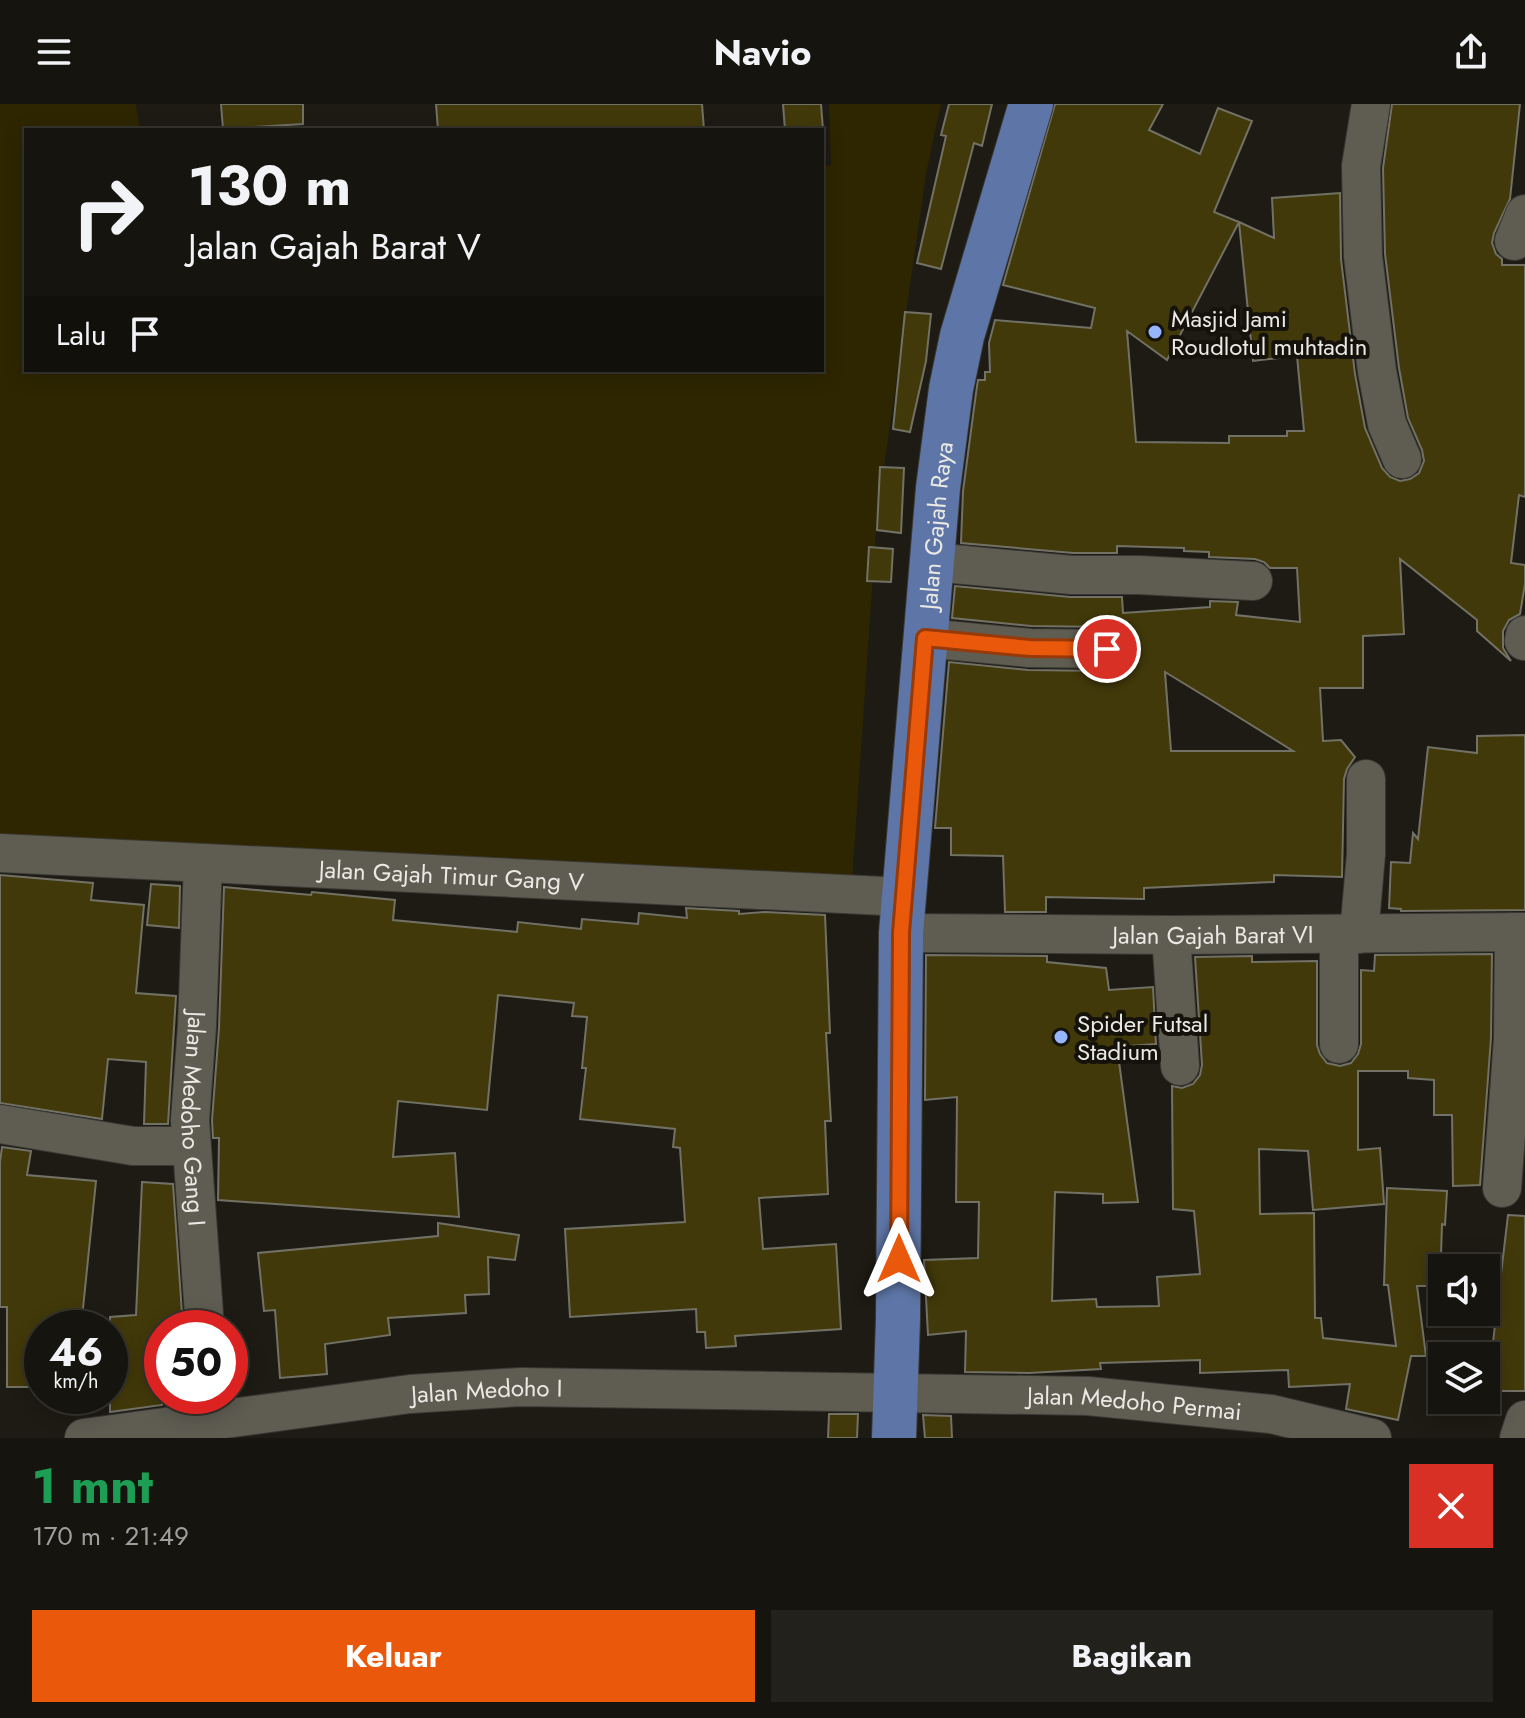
<!DOCTYPE html>
<html lang="id">
<meta charset="utf-8">
<style>
body{margin:0;font-family:Jost,sans-serif;background:#23211c;color:#f1f3f6;height:100vh;display:flex;flex-direction:column;font-size:30px;white-space:nowrap}
*{box-sizing:border-box;margin:0}
p{font-size:26px;color:#9e9e9e}
.icon{flex:none;width:44px;height:44px;fill:none;stroke:currentColor;stroke-width:2;stroke-linecap:round;stroke-linejoin:round}
.map{position:relative;height:1334px;overflow:hidden}
.details{display:flex;flex-direction:column;background:#16140e;flex:1}
.details>*{flex:none}
.guide{position:absolute;left:24px;top:24px;width:800px;height:244px;border-radius:0px;box-shadow:0 4px 20px #0003,0 0 0 2px #35332e;background:#16140e;color:#f1f3f6;overflow:hidden}
.fabs{position:absolute;left:1428px;top:1150px;display:grid;gap:16px}
.fabs a{display:grid;place-items:center;width:72px;height:72px;border-radius:0px;background:#16140e;box-shadow:0 4px 20px #0003,0 0 0 2px #35332e;font-size:40px}
.speed{position:absolute;left:24px;top:1206px;display:flex;gap:16px;font-size:40px;font-weight:700;text-align:center}
.speed>*{display:grid;place-content:center;width:104px;height:104px;border-radius:50%;background:#16140e;box-shadow:0 4px 20px #0003,0 0 0 2px #35332e;line-height:1}
.speed small{font-size:20px;font-weight:400}
.speed .limit{border:12px solid #d22;background:#fff;color:#111}
.pin{position:absolute;display:grid;place-items:center;width:68px;height:68px;color:#fff;margin:-34px;border:4px solid #fff;border-radius:50%;box-shadow:0 2px 8px #0007}
.me{position:absolute;width:88px;margin:-44px;rotate:0deg;stroke-linejoin:round;filter:drop-shadow(0 0 6px #0008)}
.turn{display:flex;align-items:center;gap:28px;height:168px;padding:0 32px;font-size:36px}
.turn .icon{width:104px;height:104px;stroke-width:2.5}
.turn b{display:block;font-size:56px;line-height:68px}
.then{display:flex;align-items:center;height:76px;padding:0 32px;background:#0003;gap:16px;font-size:30px}
.round{display:grid;place-items:center;flex:none;width:84px;height:84px;border-radius:0px;background:#23211c}
.overview{display:flex;align-items:center;justify-content:space-between;height:136px;padding:0 32px}
h1{font-size:48px;font-weight:700;line-height:60px;color:#1e9e55}
.action{display:flex;gap:16px;margin-top:auto;padding:16px 32px}
.action a{flex:1;height:92px;border-radius:0px;background:#ea580c;color:#fff;font-size:32px;font-weight:700;line-height:92px;text-align:center}
.action a+a{background:#23211c;color:#f1f3f6}
header{display:flex;justify-content:space-between;align-items:center;height:104px;padding:0 32px;background:#16140e;font-size:36px;font-weight:700}
.map>svg:first-child{display:block}
.green{fill:#2e2600}
.building{fill:#42390a;stroke:#727166;stroke-width:2;fill-rule:evenodd}
.lines{fill:none;stroke-linecap:round;stroke-linejoin:round}
.minor-casing{stroke:#393834;stroke-width:40}
.major-casing{stroke:#393834;stroke-width:46}
.minor{stroke:#5f5d52;stroke-width:38}
.major{stroke:#5e76a7;stroke-width:44}
.route-casing{stroke:#983908;stroke-width:20}
.route{stroke:#ea580c;stroke-width:14}
.poi-dot{fill:#95b6fd;stroke:#14120a;stroke-width:3}
.labels{text-anchor:middle;dominant-baseline:central;stroke-width:8;stroke-linejoin:round;paint-order:stroke}
.poi-label{font-size:24px;fill:#eae9e3;stroke:#14120a;text-anchor:start}
.street-label{font-size:24px;fill:#eae9e3;stroke:#14120a}
</style>
<header><svg class="icon" aria-label="menu" viewBox="0 0 24 24"><path d="M4 6h16M4 12h16M4 18h16"/></svg>Navio<svg class="icon" aria-label="share" viewBox="0 0 24 24"><path d="M12 15V3M7 8l5-5 5 5M5 13v7h14v-7"/></svg></header>
<div class="map">
<svg width="1525" height="1334" viewBox="0 0 1525 1334">
<rect width="100%" height="100%" fill="#1d1b13"/>
<path class="green" d="M0,0h136l4,26h-114v240h796v-203l9,-2 -2,-61h112l-15,70 -49,342 -25,366 -852,-39z"/>
<path class="building" d="M221,0h82v20l-80,5z
M436,0h266l2,26h-266z
M783,0h38l2,26h-38z
M949,0h43l-10,42 -8,-3 -33,126 -24,-6 29,-127 -5,-1z
M1055,0h108l-14,26 51,24 18,-46 34,13 -38,91 25,10 -72,138 -40,-29 9,111 93,1v-7h58v-5h17l-7,-75 -44,5 -14,-139 35,16 -2,-40 68,-5 1,66 14,115 10,54 17,40 8,9 10,4 10,-2 9,-6 5,-12 -2,-11 -14,-32 -9,-50 -14,-114 -2,-86 9,-64h128l-10,95 -16,34 -2,10 4,11 6,5v6h23v232l-6,-2 -8,68 14,2v19l-5,30 -11,6 -6,11v17l8,13 -34,-30v-11l-77,-61 4,75 -41,2v52h-43l3,53 18,-1 14,17 -8,12 -3,10 -2,98 -68,-2v7l-130,6v11l-98,-2v15h-41l-2,-56 -52,-1v-27h-16l14,-166 79,8 79,1 11,-3 8,-8 3,-10 -3,-12 -8,-8 -10,-3 -77,-1 -79,-8 3,-32 115,11h52l1,16 87,-6v-6l28,1 -2,13 64,7 -3,-54h-27l-6,-6 -9,-3 -46,-2v-5l-25,-1v-3l-67,-2v7h-44l-112,-10 2,-52 13,-98 2,-13h7v-8h5l-1,-29 6,-23 96,8 4,-20 -92,-23zM1165,568l46,28 82,51h-122z
M905,208l26,2 -5,47 -16,71 -17,-3z
M880,363l24,1 -3,65 -24,-3z
M869,443l24,2 -2,33 -24,-1z
M1525,631v175l-124,1v-2l-12,-1 2,-46 19,1 3,-30 5,6 10,-92 49,6v-17z
M0,771l93,8 -2,17 53,5 -8,88 40,3 -8,128h-24l2,-62 -38,-3 -6,60 -102,-16z
M151,780l29,2 -1,42 -32,-3z
M224,783l87,8 1,-3 83,8 -2,20 124,12 1,-10 63,7 1,-10 56,5 1,-11 48,5 -1,-10 53,3v3l26,-2 60,3 5,118h-4l5,88h-6l3,73 -69,4 4,51 73,-5 5,85 -106,7 1,10 -30,2 -1,-16h-8l-1,-23 -126,8 -5,-88 120,-7 -5,-74 -7,-1 2,-18 -95,-10 6,-51h-4l5,-51 -15,-1 2,-13 -76,-8 -11,115 -89,-9 -5,56 62,-4 4,64 -241,-17 1,-62h-6l-1,-18 7,-92z
M1492,850l-1,84 -11,147 -27,1 -1,-71h-18v-35l-26,-2v-7h-50v79l22,-2 4,56 -71,6 -5,-59 -49,-2 1,65 54,-1 1,105h6l2,20 73,8 -8,-61h-4l3,-97 60,3 -2,34 -3,-1 -2,62h-23l9,70h-15l-13,64 -52,-11 4,-25 -61,3 -1,-17 -88,3v-13l-100,3 1,6 -72,4 -64,-1 1,-41 -38,4 -4,-75 54,-2 1,-56h-23l1,-105 -32,3 1,-145 121,1v6l59,6 3,22 44,-3 3,57 -39,3 21,155 -35,1v-9l-48,-2 -3,109 44,-2 1,8 62,-1 -2,-29 43,-3 -6,-63 -21,-2 -1,-123 10,2 11,-4 7,-9 2,-10 -7,-108 57,-1v6l65,-1v84l3,9 7,9 13,3 11,-3 7,-9 3,-10v-74l13,1 1,-16z
M2,1043l29,4 -4,24 69,6 -15,147h-42l1,59h-33v-80h-7v-145z
M142,1078l31,2 10,144h-21v77l-52,7v-95l26,-2z
M1508,1111l17,1v175h-39v-49h7z
M438,1119l81,12 -4,25 -27,-3 1,37 -24,1 1,18 -78,5 2,17 -65,9 2,30 -47,4 -5,-68 -11,1 -6,-58 180,-17z
M829,1310h29l-1,24h-29z
M923,1311l28,1 1,22h-27z"/>
<g class="lines">
<defs>
<g id="minor">
<path d="M1371,0l-10,62 2,90 14,115 10,53 15,35"/>
<path d="M1514,137l11,-27"/>
<path d="M932,458l140,13h67l114,6"/>
<path d="M925,534l105,10 77,1"/>
<path d="M1524,537l1,-6"/>
<path id="s1" d="M0,749l904,44"/>
<path id="s2" d="M203,759l-6,163 -7,94 15,208"/>
<path id="s3" d="M901,829l270,2 354,-3"/>
<path d="M1359,830l7,-80v-75"/>
<path d="M1171,831l9,131"/>
<path d="M1339,940v-110"/>
<path d="M0,1020l133,22h57"/>
<path d="M1502,1084l11,-149 1,-107"/>
<path id="s4" d="M84,1334l326,-44 110,-7 568,9 183,18 101,24"/>
<path d="M1519,1334l6,-18"/>
</g>
<g id="major">
<path id="s5" d="M894,1334l4,-119 3,-386 37,-445 13,-99 11,-53 69,-232"/>
</g>
</defs>
<use href="#minor" class="minor-casing"/>
<use href="#major" class="major-casing"/>
<use href="#minor" class="minor"/>
<use href="#major" class="major"/>
</g>
<g class="lines">
<defs>
<path id="route" d="M899,1155l2,-326 24,-295 105,10 77,1"/>
</defs>
<use href="#route" class="route-casing"/>
<use href="#route" class="route"/>
</g>
<g class="poi-dot">
<circle cx="1155" cy="228" r="8"/>
<circle cx="1061" cy="933" r="8"/>
</g>
<g class="labels">
<g class="poi-label">
<text x="1171" y="214">Masjid Jami<tspan x="1171" dy="28">Roudlotul muhtadin</tspan></text>
<text x="1077" y="919">Spider Futsal<tspan x="1077" dy="28">Stadium</tspan></text>
</g>
<g class="street-label">
<text stroke="none"><textPath href="#s5" startOffset="914">Jalan Gajah Raya</textPath></text>
<text stroke="none"><textPath href="#s1" startOffset="452">Jalan Gajah Timur Gang V</textPath></text>
<text stroke="none"><textPath href="#s3" startOffset="312">Jalan Gajah Barat VI</textPath></text>
<text stroke="none"><textPath href="#s2" startOffset="256">Jalan Medoho Gang I</textPath></text>
<text stroke="none"><textPath href="#s4" startOffset="406">Jalan Medoho I</textPath></text>
<text stroke="none"><textPath href="#s4" startOffset="1054">Jalan Medoho Permai</textPath></text>
</g>
</g>
</svg>
<div class="fabs">
<a><svg class="icon" aria-label="sound" viewBox="0 0 24 24"><path d="M4 9h4l5-4v14l-5-4H4zM17 9q2 3 0 6"/></svg></a>
<a><svg class="icon" aria-label="layers" viewBox="0 0 24 24"><path d="M12 4l9 5-9 5-9-5zM3 14l9 5 9-5"/></svg></a>
</div>
<div class="speed"><div>46<small>km/h</small></div><div class="limit">50</div></div>
<div class="pin" style="left:1107px;top:545px;background:#d93025"><svg class="icon" aria-label="arrive" viewBox="0 0 24 24"><path d="M6 21V4h12l-3 4 3 4H6"/></svg></div>
<svg class="me" style="left:899px;top:1155px" viewBox="-20 -20 40 40"><path d="M0-17L14 15 0 8-14 15z" fill="#ea580c" stroke="#fff" stroke-width="4"/></svg>
<div class="guide">
<div class="turn"><svg class="icon" aria-label="right" viewBox="0 0 24 24"><path d="M7 20v-9h11M14 6l5 5-5 5"/></svg><div><b>130 m</b>Jalan Gajah Barat V</div></div>
<div class="then">Lalu<svg class="icon" aria-label="arrive" viewBox="0 0 24 24"><path d="M6 21V4h12l-3 4 3 4H6"/></svg></div>
</div>
</div>
<section class="details">
<div class="overview"><div><h1>1 mnt</h1><p>170 m · 21:49</p></div><a class="round" style="background:#d93025;color:#fff"><svg class="icon" aria-label="close" viewBox="0 0 24 24"><path d="M6 6l12 12M18 6L6 18"/></svg></a></div>
<div class="action"><a>Keluar</a><a>Bagikan</a></div>
</section>
